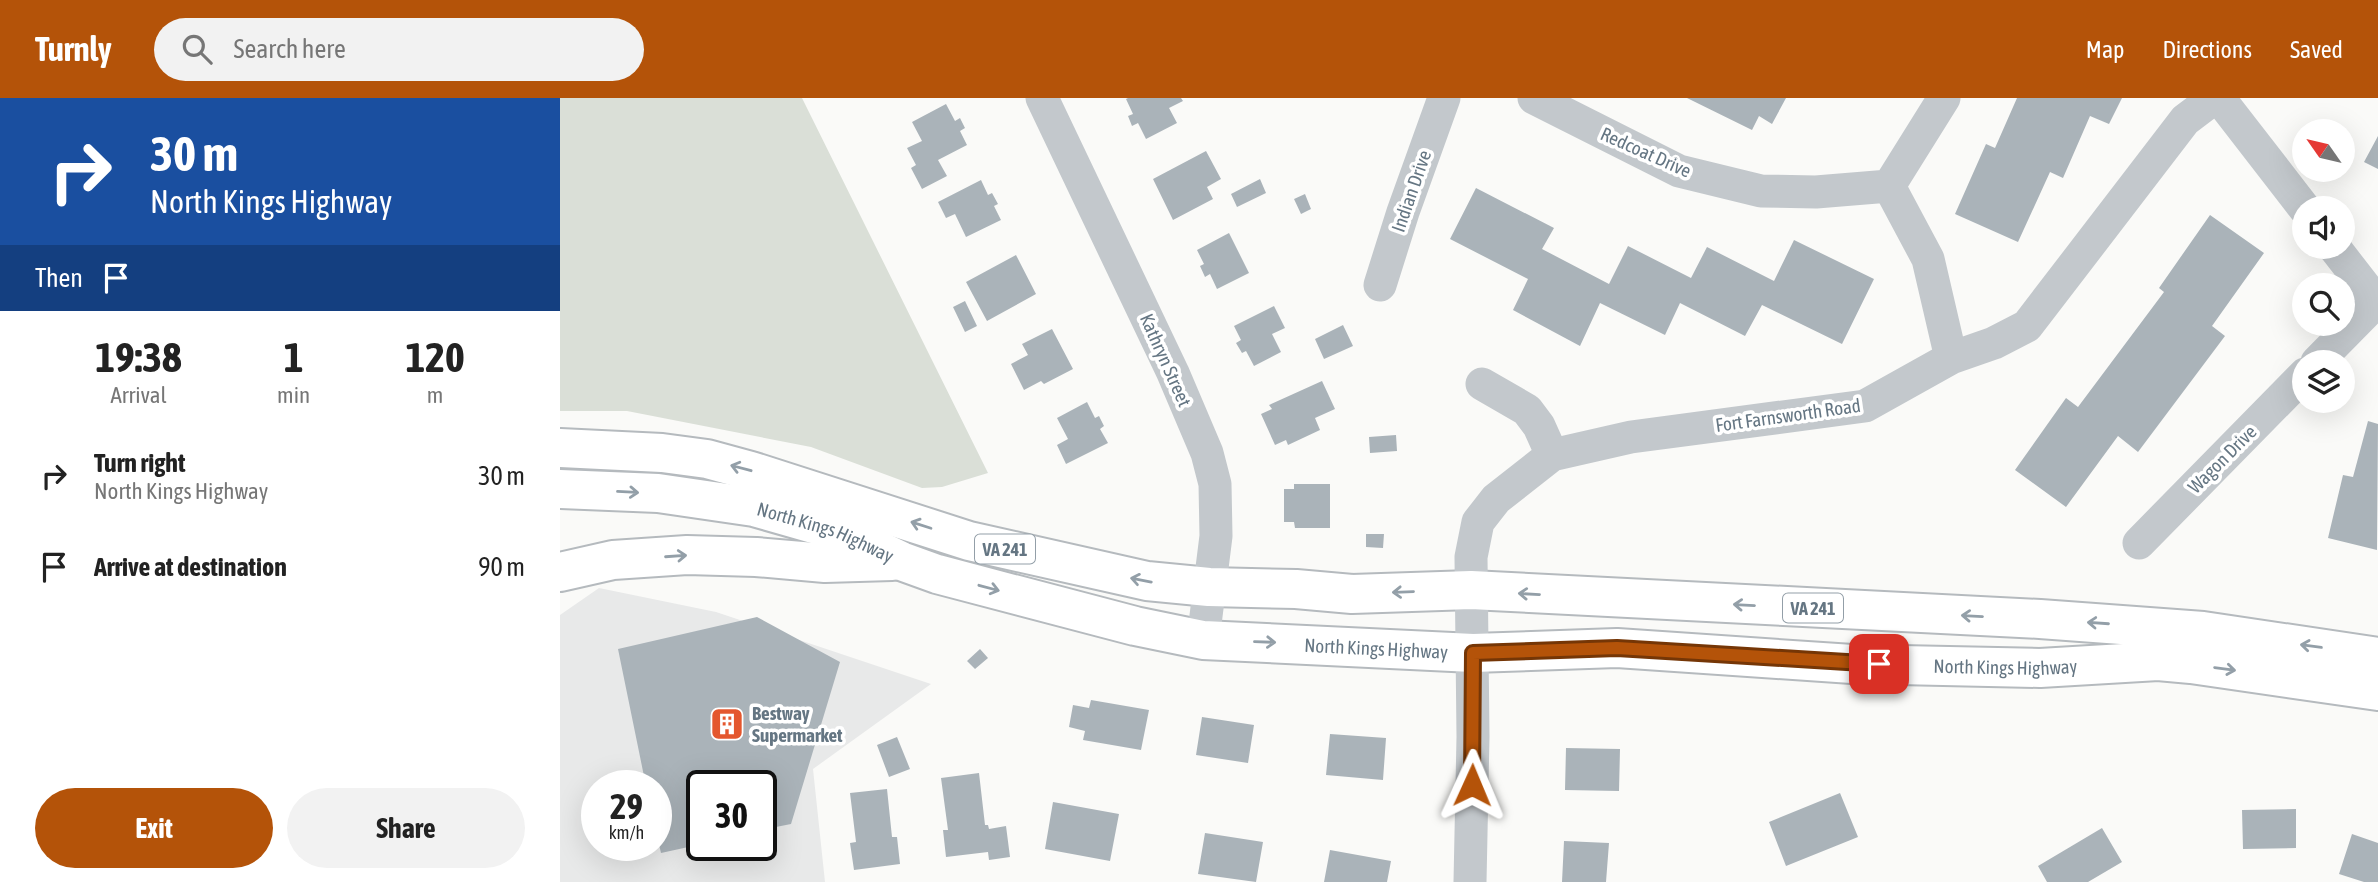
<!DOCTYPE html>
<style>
body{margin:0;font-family:"Asap Condensed",sans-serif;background:#f2f2f2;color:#222;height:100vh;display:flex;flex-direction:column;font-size:26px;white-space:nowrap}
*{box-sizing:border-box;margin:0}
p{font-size:23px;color:#767676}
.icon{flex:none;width:38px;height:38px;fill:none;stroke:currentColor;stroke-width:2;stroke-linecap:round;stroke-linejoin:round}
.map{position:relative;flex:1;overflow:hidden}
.details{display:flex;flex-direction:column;background:#fff;width:560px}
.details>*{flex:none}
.banner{background:#1a4fa0;color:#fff;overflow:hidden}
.needle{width:46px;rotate:304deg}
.fabs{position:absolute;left:1732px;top:21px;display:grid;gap:14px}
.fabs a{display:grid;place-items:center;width:63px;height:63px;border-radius:50%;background:#fff;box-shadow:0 7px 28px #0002;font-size:35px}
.speed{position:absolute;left:21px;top:672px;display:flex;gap:14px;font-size:35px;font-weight:700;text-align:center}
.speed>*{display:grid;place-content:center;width:91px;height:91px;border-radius:50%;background:#fff;box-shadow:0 7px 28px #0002;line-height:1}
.speed small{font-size:18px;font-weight:400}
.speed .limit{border:4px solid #111;border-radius:10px;background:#fff;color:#111}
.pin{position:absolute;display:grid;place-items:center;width:60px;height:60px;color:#fff;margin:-30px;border-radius:14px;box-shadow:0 4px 10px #0006}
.me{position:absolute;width:77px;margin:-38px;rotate:1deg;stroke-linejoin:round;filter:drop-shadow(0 0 5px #0008)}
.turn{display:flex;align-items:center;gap:24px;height:147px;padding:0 35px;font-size:32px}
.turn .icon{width:91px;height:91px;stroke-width:2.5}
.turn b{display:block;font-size:49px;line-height:60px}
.then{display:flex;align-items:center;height:66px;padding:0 35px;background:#0003;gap:14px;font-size:26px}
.eta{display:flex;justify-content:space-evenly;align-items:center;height:119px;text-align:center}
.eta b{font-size:42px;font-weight:700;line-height:49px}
.cta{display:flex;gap:14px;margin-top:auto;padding:14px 35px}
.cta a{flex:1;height:80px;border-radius:42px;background:#b45309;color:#fff;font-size:28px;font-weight:700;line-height:80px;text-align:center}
.cta a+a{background:#f2f2f2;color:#222}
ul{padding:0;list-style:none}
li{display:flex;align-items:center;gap:21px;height:91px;padding:0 35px}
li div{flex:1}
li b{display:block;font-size:26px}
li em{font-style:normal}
header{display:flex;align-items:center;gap:42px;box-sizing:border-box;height:98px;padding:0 35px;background:#b45309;color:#fff}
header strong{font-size:33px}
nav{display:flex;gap:38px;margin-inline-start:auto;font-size:24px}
.search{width:490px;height:63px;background:#f2f2f2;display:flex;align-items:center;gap:18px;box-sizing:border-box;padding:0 24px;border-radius:38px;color:#767676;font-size:26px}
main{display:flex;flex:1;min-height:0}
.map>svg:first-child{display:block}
.built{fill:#e8e9e9;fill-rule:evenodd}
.green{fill:#dadfd7}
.building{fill:#aab3b9}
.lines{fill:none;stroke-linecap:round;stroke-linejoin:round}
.major-casing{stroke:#b5babe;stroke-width:42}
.minor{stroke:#c3c8cc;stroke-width:33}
.major{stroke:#fff;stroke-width:38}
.oneway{stroke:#939fa8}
.route-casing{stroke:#753606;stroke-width:18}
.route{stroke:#b45309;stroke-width:12}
.labels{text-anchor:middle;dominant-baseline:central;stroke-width:7;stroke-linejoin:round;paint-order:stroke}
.shield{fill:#fff;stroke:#939fa8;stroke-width:2}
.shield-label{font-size:18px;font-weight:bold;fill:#657683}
.street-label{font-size:19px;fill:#657683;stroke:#fff}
.poi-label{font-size:19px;font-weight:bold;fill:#657683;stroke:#fff;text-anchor:start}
</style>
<header>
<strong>Turnly</strong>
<div class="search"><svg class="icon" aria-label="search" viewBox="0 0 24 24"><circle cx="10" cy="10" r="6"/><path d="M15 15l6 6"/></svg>Search here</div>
<nav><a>Map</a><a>Directions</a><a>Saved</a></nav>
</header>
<main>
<section class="details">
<div class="banner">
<div class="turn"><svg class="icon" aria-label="right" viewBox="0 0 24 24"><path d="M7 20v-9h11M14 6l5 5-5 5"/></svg><div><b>30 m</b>North Kings Highway</div></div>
<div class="then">Then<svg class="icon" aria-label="arrive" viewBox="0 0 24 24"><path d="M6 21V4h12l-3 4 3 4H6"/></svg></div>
</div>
<div class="eta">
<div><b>19:38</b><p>Arrival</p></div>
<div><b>1</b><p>min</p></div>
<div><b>120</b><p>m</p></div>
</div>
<ul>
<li><svg class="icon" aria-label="right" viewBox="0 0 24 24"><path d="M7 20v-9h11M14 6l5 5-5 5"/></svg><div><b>Turn right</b><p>North Kings Highway</p></div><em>30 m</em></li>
<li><svg class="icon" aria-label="arrive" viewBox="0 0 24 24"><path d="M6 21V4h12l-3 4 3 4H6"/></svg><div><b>Arrive at destination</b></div><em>90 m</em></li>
</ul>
<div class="cta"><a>Exit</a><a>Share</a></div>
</section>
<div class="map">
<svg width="1818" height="784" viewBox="0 0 1818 784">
<rect width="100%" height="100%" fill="#fafaf8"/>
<path class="built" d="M39,490l117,24 215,72 -118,85 12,113h-265v-267zM37,688h59v59h-59zM142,688h59v59h-59z"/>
<path class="green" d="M0,0h242l186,375 -46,14 -20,1 -111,-41 -184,-36h-67z"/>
<path class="building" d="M568,0h53l2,3 -14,7 8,15 -31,16 -8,-16 -6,3 -4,-10 5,-2 -7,-15z
M1127,0h99l-14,26 -13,-8 -7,14z
M1457,0h105l-13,26 -19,-8 -27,62 -13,-6 -32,70 -63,-28 31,-70 9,4z
M386,6l9,17 5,-3 5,10 -5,3 7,14 -29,15 9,16 -25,13 -11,-21 5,-3 -9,-17 15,-7 -10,-19z
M1818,38v33l-14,-7z
M646,53l15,28 -14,8 6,12 -40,21 -20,-41z
M700,81l6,14 -29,14 -6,-13z
M421,82l7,15 4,-2 6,11 -4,2 7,14 -35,17 -11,-23 -9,4 -8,-16z
M916,90l78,40 -12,21 67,35 19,-38 63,32 16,-31 67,34 20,-41 80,39 -32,65 -80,-39 -17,31 -65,-33 -15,32 -65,-32 -20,43 -67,-36 15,-31 -78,-40z
M745,96l6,15 -10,5 -7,-15z
M1650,117l54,38 -52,73 13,10 -87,116 -20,-16 -52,71 -51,-37 51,-72 12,9 86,-115 -5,-4z
M669,135l20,40 -32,16 -7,-15 -5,3 -5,-11 4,-2 -7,-14z
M456,157l20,39 -49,27 -21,-39z
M405,203l12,25 -12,6 -12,-25z
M714,208l11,22 -13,6 9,18 -27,14 -8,-15 -4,2 -6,-10 5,-3 -7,-14z
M783,227l10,21 -29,13 -9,-20z
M492,231l21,40 -29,15 -3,-3 -17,9 -13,-26 17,-9 -6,-11z
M762,283l13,28 -20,9 5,12 -32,15 -2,-5 -11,5 -14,-31 11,-5 -3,-4z
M527,304l8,16 4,-2 5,10 -4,3 8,14 -42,21 -9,-19 11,-6 -11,-21z
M1808,323l10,3 -1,126 -49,-12 15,-63 10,2z
M836,337l1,16 -27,2 -1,-16z
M734,386h36v44h-35l-1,-6h-10v-33h10z
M806,436h18l-1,14 -17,-1z
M197,519l83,45 -49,162 -30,6v-44h-59v58l-41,9 -5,-21v-46h-10l-28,-137z
M420,551l8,9 -13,11 -8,-8z
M531,602l58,10 -8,40 -58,-10 2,-9 -16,-4 4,-22 16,3z
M642,619l52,8 -6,38 -52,-8z
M770,636l56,4 -3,42 -57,-5z
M337,639l13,32 -21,8 -12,-32z
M1006,650l54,1 -1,42 -54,-1z
M419,675l6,52h3l1,4 17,-3 4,31 -21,3 -1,-8 -42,5 -3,-27h5l-7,-52z
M327,691l5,48h5l3,27 -46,6 -4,-27 6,-1 -6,-49z
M1280,695l18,44 -72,29 -17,-44z
M493,704l66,12 -9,47 -65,-12z
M1736,711v39l-53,1 -1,-39z
M1542,730l20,34 -34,20h-41l-9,-16z
M645,735l58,9 -7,40 -58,-8z
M1792,736l26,9v39h-14l-25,-8z
M1004,743l45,2 -3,39h-44z
M770,752l61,11 -4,21h-63z"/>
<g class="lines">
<defs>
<g id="major">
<path d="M0,350l102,5 45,6 44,12 218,70 178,40 62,6 87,2 56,5 119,-4 569,29 163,12 175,26"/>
<path id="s1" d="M0,391l98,4 96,14 84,24 63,30 36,13 198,52 68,14 270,13 144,-5 235,16 188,4 118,-7 33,3 187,27"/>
<path d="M0,474l53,-12 74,-5 69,2 69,6 67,-2"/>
</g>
</defs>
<use href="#major" class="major-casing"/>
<path class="minor" d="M482,0l131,275 34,80 8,31 1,52 -13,104
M974,0l145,73 82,20 55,1 73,-6 55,-88
M1659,0l86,111
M1329,88l39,73 23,99
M1774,149l42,54
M820,187l23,-73 41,-114
M1757,264l61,-62
M922,286l45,26 12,16 13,29
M1579,445l166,-169
M910,784l3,-145 -2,-180 7,-35 18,-23 56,-44 79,-18 234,-31 86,-48 43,-15 33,-17 158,-206 29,-22"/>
<use href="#major" class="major"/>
</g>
<defs><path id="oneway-shaft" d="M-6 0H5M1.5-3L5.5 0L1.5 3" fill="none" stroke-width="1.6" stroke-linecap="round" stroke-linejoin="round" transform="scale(1.75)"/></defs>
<g class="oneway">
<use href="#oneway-shaft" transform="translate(181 370) rotate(-165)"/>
<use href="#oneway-shaft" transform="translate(68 394) rotate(3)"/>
<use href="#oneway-shaft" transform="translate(361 427) rotate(-162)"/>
<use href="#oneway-shaft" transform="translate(116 458) rotate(-4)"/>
<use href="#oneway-shaft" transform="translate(581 482) rotate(-169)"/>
<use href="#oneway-shaft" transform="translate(429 490) rotate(15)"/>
<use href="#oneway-shaft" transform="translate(843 494) rotate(178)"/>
<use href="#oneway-shaft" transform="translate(969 496) rotate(-177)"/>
<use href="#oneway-shaft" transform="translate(1184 507) rotate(-177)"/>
<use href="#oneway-shaft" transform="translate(1412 518) rotate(-177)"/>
<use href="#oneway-shaft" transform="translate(1538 525) rotate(-176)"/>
<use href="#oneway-shaft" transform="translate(705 544) rotate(2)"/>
<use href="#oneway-shaft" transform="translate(1751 548) rotate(-172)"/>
<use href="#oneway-shaft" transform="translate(1665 571) rotate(8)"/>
</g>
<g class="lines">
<defs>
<path id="route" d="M912,687l1,-132 144,-5 262,16"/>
</defs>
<use href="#route" class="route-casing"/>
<use href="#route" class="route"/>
</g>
<defs>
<symbol id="building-square" viewBox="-11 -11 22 22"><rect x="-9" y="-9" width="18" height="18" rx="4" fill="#e4572e" stroke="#fff"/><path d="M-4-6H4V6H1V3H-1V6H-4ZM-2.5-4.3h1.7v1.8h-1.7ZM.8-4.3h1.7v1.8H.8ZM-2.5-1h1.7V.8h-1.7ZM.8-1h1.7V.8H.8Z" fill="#fff"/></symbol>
</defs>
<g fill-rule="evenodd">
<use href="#building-square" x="148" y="607" width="38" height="38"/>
</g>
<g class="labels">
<g class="shield">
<rect x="415" y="436.5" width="60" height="29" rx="5"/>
<rect x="1223" y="495.5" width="60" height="29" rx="5"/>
</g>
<g class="shield-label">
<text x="445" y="451">VA 241</text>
<text x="1253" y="510">VA 241</text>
</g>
<g class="street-label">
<text transform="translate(1086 54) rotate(24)">Redcoat Drive</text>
<text transform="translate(851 93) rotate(-71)">Indian Drive</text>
<text transform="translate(606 262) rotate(66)">Kathryn Street</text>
<text transform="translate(1228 317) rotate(-8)">Fort Farnsworth Road</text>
<text transform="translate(1662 361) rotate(-45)">Wagon Drive</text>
<text stroke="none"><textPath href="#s1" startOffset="271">North Kings Highway</textPath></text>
<text stroke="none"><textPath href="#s1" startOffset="838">North Kings Highway</textPath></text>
<text stroke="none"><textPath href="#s1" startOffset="1468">North Kings Highway</textPath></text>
</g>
<g class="poi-label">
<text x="192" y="615">Bestway<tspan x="192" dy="22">Supermarket</tspan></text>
</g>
</g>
</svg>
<div class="fabs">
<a><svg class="needle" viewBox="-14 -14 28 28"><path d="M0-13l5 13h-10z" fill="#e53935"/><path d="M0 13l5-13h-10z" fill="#767676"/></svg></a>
<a><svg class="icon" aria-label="sound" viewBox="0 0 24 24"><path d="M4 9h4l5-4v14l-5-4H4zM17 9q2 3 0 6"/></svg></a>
<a><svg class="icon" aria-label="search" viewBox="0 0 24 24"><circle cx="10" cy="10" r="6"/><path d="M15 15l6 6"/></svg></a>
<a><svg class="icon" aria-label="layers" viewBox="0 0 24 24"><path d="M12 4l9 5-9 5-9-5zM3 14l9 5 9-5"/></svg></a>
</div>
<div class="speed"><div>29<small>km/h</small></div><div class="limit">30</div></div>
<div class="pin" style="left:1319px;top:566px;background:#d93025"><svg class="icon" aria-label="arrive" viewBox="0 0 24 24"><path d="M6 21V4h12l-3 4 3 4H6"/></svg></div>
<svg class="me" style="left:912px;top:687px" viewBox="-20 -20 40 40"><path d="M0-17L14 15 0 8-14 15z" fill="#b45309" stroke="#fff" stroke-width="4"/></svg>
</div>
</main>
